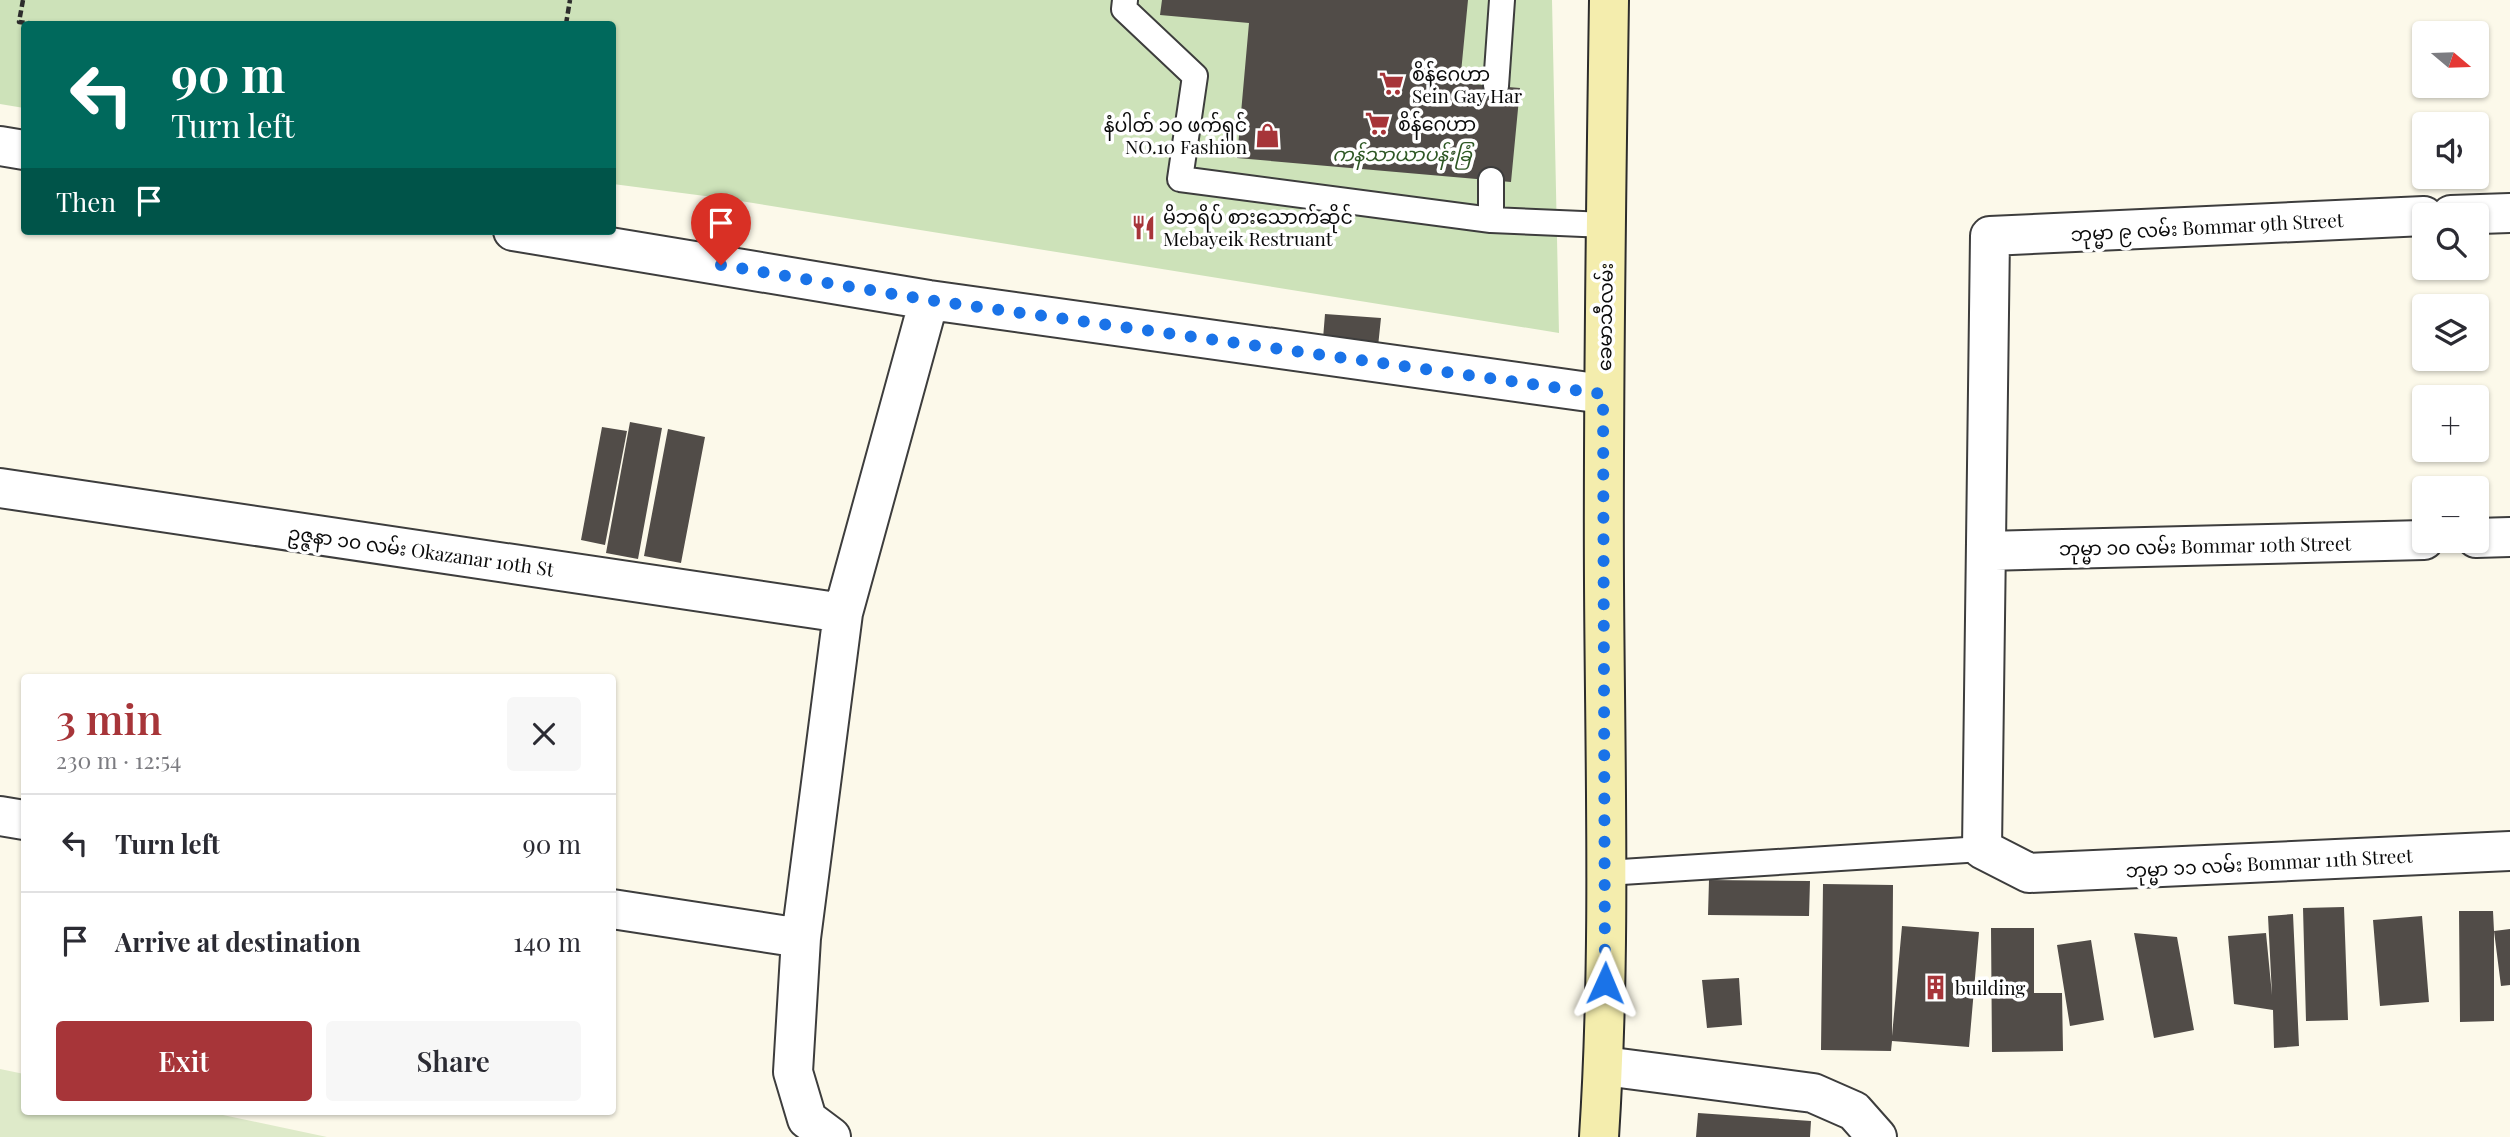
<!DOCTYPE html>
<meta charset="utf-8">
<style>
body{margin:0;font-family:"Playfair Display","Noto Sans Myanmar",serif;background:#f7f7f7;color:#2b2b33;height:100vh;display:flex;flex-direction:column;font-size:26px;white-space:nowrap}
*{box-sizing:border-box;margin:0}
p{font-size:23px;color:#7c7c81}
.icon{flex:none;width:38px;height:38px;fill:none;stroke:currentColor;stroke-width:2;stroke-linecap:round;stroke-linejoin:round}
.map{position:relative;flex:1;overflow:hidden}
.side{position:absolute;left:21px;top:674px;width:595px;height:441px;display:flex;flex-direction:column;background:#fff;border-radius:7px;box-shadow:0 2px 5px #0004}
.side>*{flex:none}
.hud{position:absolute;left:21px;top:21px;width:595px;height:214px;border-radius:7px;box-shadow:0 2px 5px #0004;background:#00695c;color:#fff;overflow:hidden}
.needle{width:46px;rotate:109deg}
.tools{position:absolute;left:2412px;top:21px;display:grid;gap:14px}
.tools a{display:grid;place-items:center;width:77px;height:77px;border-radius:7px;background:#fff;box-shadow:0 2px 5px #0004;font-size:35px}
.pin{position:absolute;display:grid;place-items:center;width:60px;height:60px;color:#fff;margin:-72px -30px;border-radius:50% 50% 50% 0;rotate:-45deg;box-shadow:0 0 7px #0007}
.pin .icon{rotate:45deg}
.me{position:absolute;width:77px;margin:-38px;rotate:1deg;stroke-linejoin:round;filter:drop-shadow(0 0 5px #0008)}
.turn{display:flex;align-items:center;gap:24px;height:147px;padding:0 35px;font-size:32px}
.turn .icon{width:91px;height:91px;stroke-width:2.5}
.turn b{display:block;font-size:49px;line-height:60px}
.then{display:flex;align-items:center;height:66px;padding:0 35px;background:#0003;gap:14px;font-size:26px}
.round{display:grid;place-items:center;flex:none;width:74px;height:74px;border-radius:7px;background:#f7f7f7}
.head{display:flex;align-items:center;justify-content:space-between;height:119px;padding:0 35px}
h1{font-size:42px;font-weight:600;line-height:52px;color:#a73539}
.action{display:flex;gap:14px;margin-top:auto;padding:14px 35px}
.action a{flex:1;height:80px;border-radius:7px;background:#a73539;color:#fff;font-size:28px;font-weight:600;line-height:80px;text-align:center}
.action a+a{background:#f7f7f7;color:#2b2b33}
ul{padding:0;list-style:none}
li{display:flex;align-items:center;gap:21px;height:98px;padding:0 35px;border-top:2px solid #e1e1e2}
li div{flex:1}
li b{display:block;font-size:26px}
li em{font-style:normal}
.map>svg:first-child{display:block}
.green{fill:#cde2b9}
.pitch{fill:#deeac9}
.building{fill:#514c48}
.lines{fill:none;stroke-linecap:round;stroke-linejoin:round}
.service-casing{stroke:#3d3d3d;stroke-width:28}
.minor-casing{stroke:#3d3d3d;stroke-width:42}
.secondary-casing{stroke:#2c2c2c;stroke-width:42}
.path{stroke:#2c2c2c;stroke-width:4.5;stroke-dasharray:7 3.5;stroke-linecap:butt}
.service{stroke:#fff;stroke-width:24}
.minor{stroke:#fff;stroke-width:38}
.secondary{stroke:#f4edad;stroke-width:38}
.route{stroke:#1a73e8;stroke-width:12;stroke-dasharray:0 21.6}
.labels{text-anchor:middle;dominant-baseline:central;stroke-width:7;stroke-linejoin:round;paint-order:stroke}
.poi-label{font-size:19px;fill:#0a0a0a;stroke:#fff;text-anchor:start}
.park-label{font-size:19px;font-style:italic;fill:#2e5824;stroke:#fff}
.street-label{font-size:19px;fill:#0a0a0a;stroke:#fff}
</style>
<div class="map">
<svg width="2510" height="1137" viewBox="0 0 2510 1137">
<rect width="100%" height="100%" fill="#fcf9ea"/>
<path class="green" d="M0,0h1552l7,333 -831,-134 -115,-15 -1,-160h-588v84l-24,-4z"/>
<path class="pitch" d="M0,1069l24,5v37h180l123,26h-327z"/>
<path class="building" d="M1162,0h306l-8,83 60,5 -9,94 -274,-24 12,-135 -89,-8z
M1325,314l56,4 -4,38 -55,-5z
M630,422l32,6 -24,131 -32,-6z
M602,427l25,4 -22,114 -24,-5z
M668,429l37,8 -24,126 -37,-7z
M1709,880l101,1 -1,35 -101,-1z
M1823,884l70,1 -1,151 10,-110 77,6 -10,115 -77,-6 -1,10 -70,-1z
M2344,907l4,113 -42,1 -3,-113z
M2459,911h34l1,20 16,-2v56l-9,1 -7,-55v90l-34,1z
M2293,914l6,132 -25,2 -1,-38 -39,-6 -6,-68 38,-3 6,62 -4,-79z
M2422,916l7,86 -49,4 -7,-86z
M1991,928h43v65h28l1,58 -71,1z
M2134,933l43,4 17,93 -40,8z
M2091,940l13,80 -34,6 -13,-81z
M1739,978l3,47 -35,3 -5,-48z
M1698,1113l113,8 -1,16h-114z"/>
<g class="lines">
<defs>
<path id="service" d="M1125,0l-1,9 71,67 -15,103 311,41 115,5
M1496,86l6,-86
M1491,220v-40
M1606,873l376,-24"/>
<path id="minor" d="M0,146l24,4
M2451,215l59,-2
M2424,216l-434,20 -8,613 47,24 481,-22
M513,231l416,69 674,94
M0,488l843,125
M2476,538l34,-1
M1986,551l438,-11
M0,816l24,4
M612,909l189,29
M1604,1066l209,27 41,18 23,26
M831,1137l-24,-18 -14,-47 8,-134 42,-325 86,-313"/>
<path id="secondary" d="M1599,1137c12,-184 6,-370 5,-554 -1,-194 2,-389 5,-583"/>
</defs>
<use href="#service" class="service-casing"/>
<use href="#minor" class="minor-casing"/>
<use href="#secondary" class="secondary-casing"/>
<path class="path" d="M23,0l-4,22 17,2
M566,24l4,-24"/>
<use href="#service" class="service"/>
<use href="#minor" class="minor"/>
<use href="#secondary" class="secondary"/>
</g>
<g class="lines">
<path class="route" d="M721,265l208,35 674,94 2,589"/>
</g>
<defs>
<symbol id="supermarket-bare" viewBox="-9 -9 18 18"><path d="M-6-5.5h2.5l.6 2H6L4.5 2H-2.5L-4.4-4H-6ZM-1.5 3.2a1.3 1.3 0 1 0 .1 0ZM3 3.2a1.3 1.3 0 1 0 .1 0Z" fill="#a73539" stroke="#fff" stroke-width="2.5" paint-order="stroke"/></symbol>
<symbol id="shop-bare" viewBox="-9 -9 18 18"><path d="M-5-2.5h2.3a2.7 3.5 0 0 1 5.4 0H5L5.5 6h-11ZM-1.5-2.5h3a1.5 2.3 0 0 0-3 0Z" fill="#a73539" stroke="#fff" stroke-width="2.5" paint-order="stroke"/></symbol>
<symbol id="restaurant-bare" viewBox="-9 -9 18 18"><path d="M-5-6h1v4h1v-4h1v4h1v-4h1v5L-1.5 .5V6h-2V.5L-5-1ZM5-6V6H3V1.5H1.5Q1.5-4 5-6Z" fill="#a73539" stroke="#fff" stroke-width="2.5" paint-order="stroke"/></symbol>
<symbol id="building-bare" viewBox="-9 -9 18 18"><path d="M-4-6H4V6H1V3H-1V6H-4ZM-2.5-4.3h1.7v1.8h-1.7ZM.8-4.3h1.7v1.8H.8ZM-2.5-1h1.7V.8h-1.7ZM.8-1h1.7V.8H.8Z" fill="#a73539" stroke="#fff" stroke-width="2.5" paint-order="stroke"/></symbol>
</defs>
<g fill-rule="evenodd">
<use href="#supermarket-bare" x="1374" y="66" width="35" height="35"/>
<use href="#supermarket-bare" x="1360" y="106" width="35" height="35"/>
<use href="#shop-bare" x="1250" y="118" width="35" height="35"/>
<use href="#restaurant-bare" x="1126" y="210" width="35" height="35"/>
<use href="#building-bare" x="1918" y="970" width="35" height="35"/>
</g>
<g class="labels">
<g class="poi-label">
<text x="1412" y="73">စိန်ဂေဟာ<tspan x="1412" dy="22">Sein Gay Har</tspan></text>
<text x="1398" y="123">စိန်ဂေဟာ</text>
<text x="1247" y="124" text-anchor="end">နံပါတ် ၁၀ ဖက်ရှင်<tspan x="1247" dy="22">NO.10 Fashion</tspan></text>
<text x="1163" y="216">မိဘရိပ် စားသောက်ဆိုင်<tspan x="1163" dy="22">Mebayeik Restruant</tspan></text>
<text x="1955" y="987">building</text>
</g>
<g class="park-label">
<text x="1402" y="153">ကန်သာယာပန်းခြံ</text>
</g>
<g class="street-label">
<text transform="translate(2207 226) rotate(-3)">ဘုမ္မာ ၉ လမ်း Bommar 9th Street</text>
<text transform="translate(1604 317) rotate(-89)">ခေမာသီလမ်း</text>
<text transform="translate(2205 545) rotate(-1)">ဘုမ္မာ ၁၀ လမ်း Bommar 10th Street</text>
<text transform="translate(421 550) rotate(8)">ဥဇ္ဇနာ ၁၀ လမ်း Okazanar 10th St</text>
<text transform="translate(2269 862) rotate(-3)">ဘုမ္မာ ၁၁ လမ်း Bommar 11th Street</text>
</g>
</g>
</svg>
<div class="tools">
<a><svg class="needle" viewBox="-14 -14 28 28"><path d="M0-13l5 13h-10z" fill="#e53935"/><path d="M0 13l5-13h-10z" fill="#7c7c81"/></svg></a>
<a><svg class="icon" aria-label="sound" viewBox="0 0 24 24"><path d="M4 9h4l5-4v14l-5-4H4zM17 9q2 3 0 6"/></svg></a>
<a><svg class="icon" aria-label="search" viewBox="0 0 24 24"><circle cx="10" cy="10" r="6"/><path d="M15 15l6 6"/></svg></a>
<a><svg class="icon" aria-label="layers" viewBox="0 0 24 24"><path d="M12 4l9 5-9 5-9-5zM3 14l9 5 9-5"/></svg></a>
<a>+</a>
<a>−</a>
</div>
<div class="pin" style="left:721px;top:265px;background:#d93025"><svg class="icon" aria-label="arrive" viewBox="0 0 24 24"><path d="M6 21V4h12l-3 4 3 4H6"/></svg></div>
<svg class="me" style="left:1605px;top:983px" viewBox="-20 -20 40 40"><path d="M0-17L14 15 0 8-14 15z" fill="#1a73e8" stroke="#fff" stroke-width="4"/></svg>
<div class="hud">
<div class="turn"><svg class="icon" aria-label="left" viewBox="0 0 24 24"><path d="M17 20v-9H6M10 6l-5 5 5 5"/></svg><div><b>90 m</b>Turn left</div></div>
<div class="then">Then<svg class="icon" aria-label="arrive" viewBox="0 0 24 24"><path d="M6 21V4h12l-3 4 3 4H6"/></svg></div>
</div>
<section class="side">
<div class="head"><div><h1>3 min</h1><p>230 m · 12:54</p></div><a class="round"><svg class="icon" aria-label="close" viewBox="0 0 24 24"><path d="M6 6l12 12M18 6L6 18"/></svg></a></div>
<ul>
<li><svg class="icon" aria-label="left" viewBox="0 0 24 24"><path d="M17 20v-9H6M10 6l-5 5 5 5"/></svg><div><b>Turn left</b></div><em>90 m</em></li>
<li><svg class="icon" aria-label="arrive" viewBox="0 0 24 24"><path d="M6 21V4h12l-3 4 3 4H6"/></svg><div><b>Arrive at destination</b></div><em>140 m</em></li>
</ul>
<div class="action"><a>Exit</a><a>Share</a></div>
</section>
</div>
